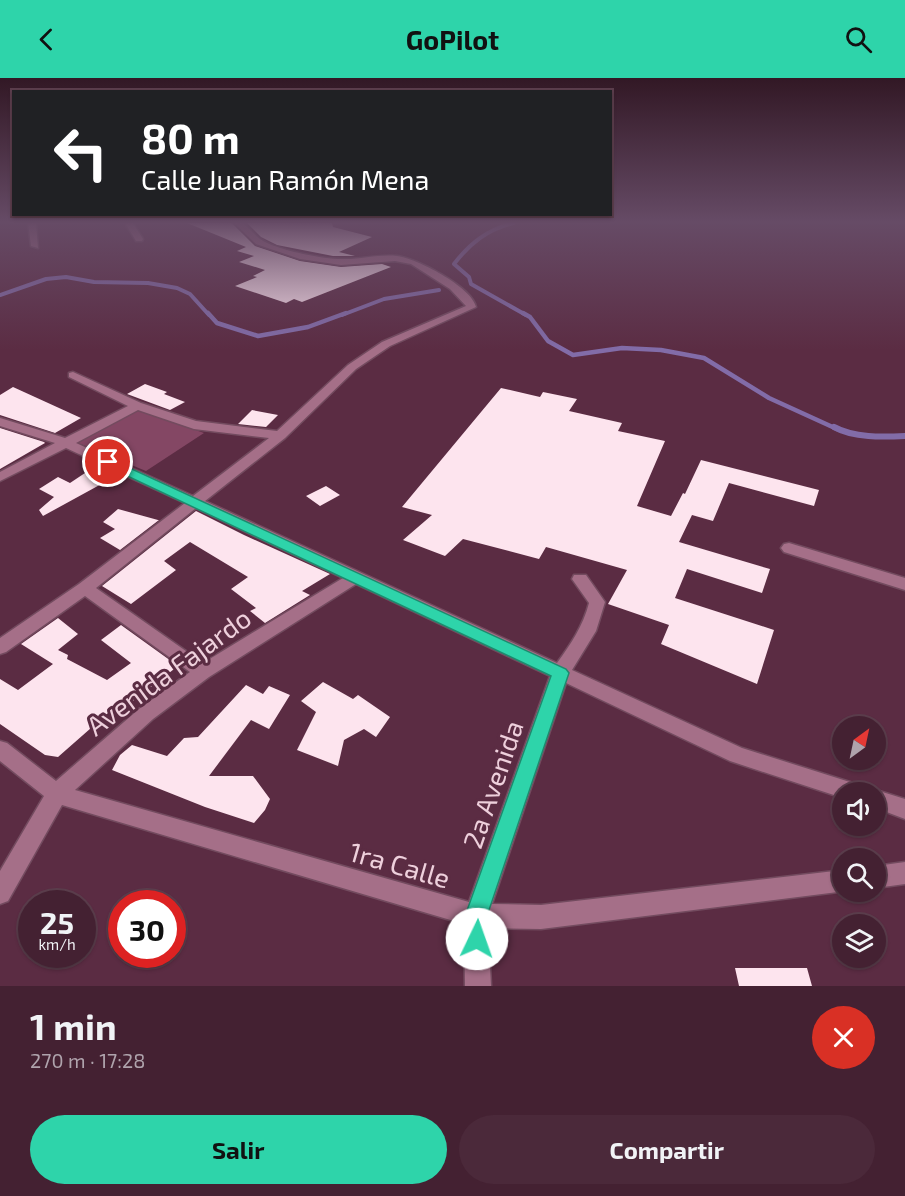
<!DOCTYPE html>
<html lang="es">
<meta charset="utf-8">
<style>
body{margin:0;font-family:"Exo 2",sans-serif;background:#4b293a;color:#f1f3f6;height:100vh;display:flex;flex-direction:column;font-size:22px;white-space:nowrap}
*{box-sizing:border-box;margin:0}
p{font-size:20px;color:#afa3ac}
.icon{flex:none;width:33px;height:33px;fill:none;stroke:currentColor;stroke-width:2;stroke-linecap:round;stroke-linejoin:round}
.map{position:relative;height:908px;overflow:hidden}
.details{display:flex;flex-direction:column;background:#442132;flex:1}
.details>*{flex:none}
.banner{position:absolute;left:12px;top:12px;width:600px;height:126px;border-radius:0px;box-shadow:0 2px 4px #0004,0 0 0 2px #5c3e4d;background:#202124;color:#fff;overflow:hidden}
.needle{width:39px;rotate:33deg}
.controls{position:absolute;left:832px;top:638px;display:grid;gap:12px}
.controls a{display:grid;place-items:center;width:54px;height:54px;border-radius:50%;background:#442132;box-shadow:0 2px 4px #0004,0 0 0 2px #5c3e4d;font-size:30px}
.speed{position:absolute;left:18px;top:812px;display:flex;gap:12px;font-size:30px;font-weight:700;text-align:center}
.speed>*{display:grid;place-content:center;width:78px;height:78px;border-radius:50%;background:#442132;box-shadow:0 2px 4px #0004,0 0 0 2px #5c3e4d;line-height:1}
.speed small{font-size:15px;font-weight:400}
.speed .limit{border:9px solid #d22;background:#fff;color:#111}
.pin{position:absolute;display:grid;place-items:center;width:51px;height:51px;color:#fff;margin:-26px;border:3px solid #fff;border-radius:50%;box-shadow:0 2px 6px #0007}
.me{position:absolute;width:66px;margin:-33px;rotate:3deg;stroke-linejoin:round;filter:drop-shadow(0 0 4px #0008)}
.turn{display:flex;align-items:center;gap:21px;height:126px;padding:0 30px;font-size:27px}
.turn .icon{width:78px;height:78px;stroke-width:2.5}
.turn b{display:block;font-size:42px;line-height:51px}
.round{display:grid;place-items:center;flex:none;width:63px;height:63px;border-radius:32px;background:#4b293a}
.summary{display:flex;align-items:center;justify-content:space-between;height:102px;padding:0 30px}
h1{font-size:36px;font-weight:700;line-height:45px}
.cta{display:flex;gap:12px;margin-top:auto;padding:12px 30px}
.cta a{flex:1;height:69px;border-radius:36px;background:#2ed4aa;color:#111;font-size:24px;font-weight:700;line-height:69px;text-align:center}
.cta a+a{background:#4b293a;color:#f1f3f6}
header{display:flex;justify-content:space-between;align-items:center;height:78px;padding:0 30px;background:#2ed4aa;color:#111;font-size:27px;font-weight:700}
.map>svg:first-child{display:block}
.green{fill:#844764}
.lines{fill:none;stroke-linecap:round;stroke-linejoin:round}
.stream-far2{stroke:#826ca8;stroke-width:4}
.stream-far1{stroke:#826ca8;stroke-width:4.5}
.stream{stroke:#826ca8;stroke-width:6}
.building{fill:#fde4ee}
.street-casing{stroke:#734b5f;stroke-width:3}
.street{fill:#a56f88;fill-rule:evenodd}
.route{fill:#2ed4aa;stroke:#1e8a6e;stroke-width:1.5}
.labels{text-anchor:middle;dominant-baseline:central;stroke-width:6;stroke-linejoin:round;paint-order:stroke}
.near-street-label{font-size:27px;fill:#eed0dc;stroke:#5b2c43}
</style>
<header><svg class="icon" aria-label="back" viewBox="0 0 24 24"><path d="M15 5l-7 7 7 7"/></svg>GoPilot<svg class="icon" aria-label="search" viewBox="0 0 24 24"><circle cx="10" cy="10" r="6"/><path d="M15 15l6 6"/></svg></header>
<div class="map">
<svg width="905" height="908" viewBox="0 0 905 908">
<rect width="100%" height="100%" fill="#5b2c43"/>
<path class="green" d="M136,331l68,24 -58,38 -68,-28z"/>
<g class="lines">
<path class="stream-far2" d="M514,145c-26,6 -44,20 -60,41l15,13 2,7 55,31
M0,217l46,-16 20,-2 28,5 54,1 29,5 13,6 19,21
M342,237l42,-16 55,-9"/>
<path class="stream-far1" d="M208,235l9,10 41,13 50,-9 38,-14
M523,235l7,4 18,24 25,14 49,-7 39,2 43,8 65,40 68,31"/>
<path class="stream" d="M834,349c20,11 48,10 71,9"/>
</g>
<path class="building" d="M187,145h45l23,23 45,15 41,6 41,-3 9,3 -89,35 -8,-3 -8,4 -51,-17 22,-9 -4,-1 12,-6 -26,-8 15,-6 -17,-5 9,-4z
M247,145h85l1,4 39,10 -33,15 16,4h-22l-56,-11 -16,-8z
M145,306l22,8 -3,2 21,8 -15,8 -43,-16z
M13,309l68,31 -26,15 -55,-18v-20z
M501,310l39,9 3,-5 34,7 -8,12 53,12 -4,8 47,10 -28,65 34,10 12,-23 2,1 16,-34 118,30 -5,16 -85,-23 -16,38 -21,-6 -13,27 91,27 -8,24 -75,-24 -12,29 99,32 -17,54 -96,-40 8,-19 -61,-21 19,-34 -81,-23 -7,12 -76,-20 -18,17 -42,-16 29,-25 -30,-8z
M252,332l26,5 -12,12 -28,-3z
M0,350l44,14 1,1 -45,26z
M94,389l22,9 -73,40 -4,-6 15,-13 -15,-8 19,-12 12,6z
M326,408l14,9 -20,11 -14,-10z
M118,431l40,11h1l-39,30 -20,-12 15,-9 -12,-7z
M196,433l48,24 86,39 -28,17 8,4 -45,28 -15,-12 6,-3 -25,-19 17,-12 -58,-35 -26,19 12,9 -45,34 -29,-18z
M58,540l20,16 -20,16 10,5 -1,4 40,21 24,-17 -30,-23 20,-15 57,41 -49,38 -5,-5 -66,58 -13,-2 -45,-31v-45l18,11 35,-26 -32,-20z
M323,604l30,17 5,-4 32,22 -14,20 -12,-8 -20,11 -6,26 -41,-16 19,-38 -15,-11z
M246,607l17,9 6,-8 21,9 -21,34 -18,-9 -42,56h44l17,23 -5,11 -11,13 -49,-16 -93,-37 8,-15 12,-10 35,11 17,-18 14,-1z
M735,890h72l5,18h-73z"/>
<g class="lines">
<defs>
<path id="street" d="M28,145h8l2,25 -7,-2z
M125,145h8l10,16 -1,2h-6z
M234,145h9c6,5 11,11 17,16 16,11 62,20 81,20 18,1 37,-5 56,-3 19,2 75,31 79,51l-86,39 -34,23 -71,69 -80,63 352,162c14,-19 26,-37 32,-60l-17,-24 2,-4h12l19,27 -9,29 -24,39 170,78 111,35 7,2 3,7h-20v6l-113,-37 -164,-78 -74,221 49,1 302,-35v21h3l-305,38 -53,-1 3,58h-26l-1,-62 -402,-119 -54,96 -8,3v-33l44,-75 -44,-35v-20l7,2 49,38 83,-72 51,-37 -105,-76 -79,56 -6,2v-16l79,-54 106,-81 -119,-55 -66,33v-9l55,-29 -55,-17v-8l65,20 63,-32 -59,-29v-4l4,-1 68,31 55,18 81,10 71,-66 34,-23 84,-36 -16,-17 -39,-25 -16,-3 -54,4 -41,-6 -44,-15zM138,332l56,19 75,9 -76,58 -117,-53zM196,430l147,70 -140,85 -107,-75zM356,506l194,92 -81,226 -394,-112 78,-71 56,-42z
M789,465l116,35v12l-121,-38 -3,-4 3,-4z
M876,712l29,9v20l-29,-11v-16h-6z
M905,784v22l-29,4v-22z"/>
</defs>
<use href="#street" class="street-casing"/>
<use href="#street" class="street"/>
</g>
<linearGradient id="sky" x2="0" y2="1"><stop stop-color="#321825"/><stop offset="0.53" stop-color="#664b66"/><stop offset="1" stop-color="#664b66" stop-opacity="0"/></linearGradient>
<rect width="905" height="272" fill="url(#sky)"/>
<path class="route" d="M108,380l458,211 3,4 -82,243 1,23 -3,8 -8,4 -8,-4 -3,-8 -1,-23 86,-240 -447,-211v-5z"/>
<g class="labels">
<g class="near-street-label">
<text transform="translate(168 593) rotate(-36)">Avenida Fajardo</text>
<text transform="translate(492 706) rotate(-71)">2a Avenida</text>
<text transform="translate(400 786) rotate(16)">1ra Calle</text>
</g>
</g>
</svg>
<div class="controls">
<a><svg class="needle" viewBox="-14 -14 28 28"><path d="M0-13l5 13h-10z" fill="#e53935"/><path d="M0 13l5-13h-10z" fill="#afa3ac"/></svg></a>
<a><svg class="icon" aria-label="sound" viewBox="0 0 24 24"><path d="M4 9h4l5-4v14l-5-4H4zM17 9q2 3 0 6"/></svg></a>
<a><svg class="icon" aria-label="search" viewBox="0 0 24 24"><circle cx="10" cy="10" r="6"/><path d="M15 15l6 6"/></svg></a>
<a><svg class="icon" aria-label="layers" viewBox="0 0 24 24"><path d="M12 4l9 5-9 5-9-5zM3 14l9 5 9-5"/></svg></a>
</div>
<div class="speed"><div>25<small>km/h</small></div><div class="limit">30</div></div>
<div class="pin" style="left:108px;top:384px;background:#d93025"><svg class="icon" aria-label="arrive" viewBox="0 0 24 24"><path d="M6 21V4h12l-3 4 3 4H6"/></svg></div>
<svg class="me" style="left:477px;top:861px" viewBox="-20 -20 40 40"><circle r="19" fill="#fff"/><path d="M0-13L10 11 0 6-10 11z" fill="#2ed4aa"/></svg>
<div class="banner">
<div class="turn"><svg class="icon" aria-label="left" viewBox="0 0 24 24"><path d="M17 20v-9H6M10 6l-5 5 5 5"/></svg><div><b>80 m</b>Calle Juan Ramón Mena</div></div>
</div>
</div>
<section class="details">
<div class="summary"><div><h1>1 min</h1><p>270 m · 17:28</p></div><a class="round" style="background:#d93025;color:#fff"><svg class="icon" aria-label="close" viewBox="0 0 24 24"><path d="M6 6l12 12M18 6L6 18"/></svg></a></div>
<div class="cta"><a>Salir</a><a>Compartir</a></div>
</section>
